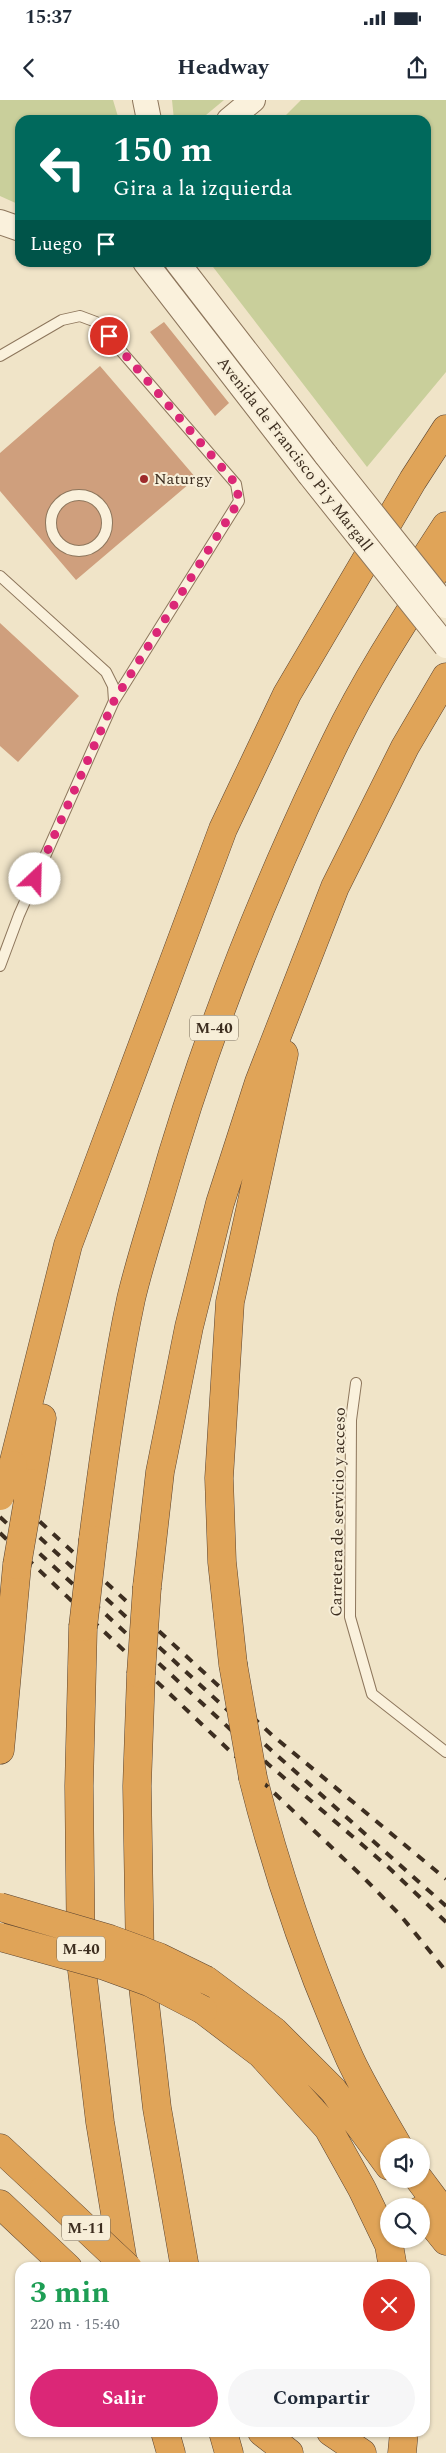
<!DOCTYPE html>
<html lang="es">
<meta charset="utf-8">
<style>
body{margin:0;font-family:Spectral,serif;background:#f6f6f7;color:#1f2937;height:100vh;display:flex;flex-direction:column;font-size:19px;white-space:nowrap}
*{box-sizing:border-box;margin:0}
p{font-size:16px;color:#747a83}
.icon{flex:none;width:28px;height:28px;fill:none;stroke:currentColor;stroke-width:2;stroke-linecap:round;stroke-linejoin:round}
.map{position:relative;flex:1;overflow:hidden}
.details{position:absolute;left:15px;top:2162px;width:415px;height:175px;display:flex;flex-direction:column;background:#fff;border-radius:15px;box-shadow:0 1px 4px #0004}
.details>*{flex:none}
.top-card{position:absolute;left:15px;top:15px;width:416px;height:152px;border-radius:15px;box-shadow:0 1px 4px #0004;background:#00695c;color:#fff;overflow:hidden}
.tools{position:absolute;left:380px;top:2038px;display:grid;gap:10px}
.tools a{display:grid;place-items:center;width:50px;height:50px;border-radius:50%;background:#fff;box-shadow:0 1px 4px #0004;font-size:25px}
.pin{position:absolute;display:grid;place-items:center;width:42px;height:42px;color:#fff;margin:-21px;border:2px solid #fff;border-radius:50%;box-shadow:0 1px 5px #0007}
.me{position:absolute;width:55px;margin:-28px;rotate:24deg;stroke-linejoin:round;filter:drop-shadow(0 0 4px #0008)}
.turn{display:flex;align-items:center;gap:18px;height:105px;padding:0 15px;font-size:22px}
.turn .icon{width:65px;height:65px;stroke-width:2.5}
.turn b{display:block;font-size:35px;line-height:42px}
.then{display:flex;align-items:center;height:48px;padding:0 15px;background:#0003;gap:10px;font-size:19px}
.round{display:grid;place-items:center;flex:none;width:52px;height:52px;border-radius:26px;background:#f6f6f7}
.head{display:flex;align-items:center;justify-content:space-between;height:85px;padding:0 15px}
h1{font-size:30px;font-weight:700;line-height:38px;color:#1e9e55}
.primary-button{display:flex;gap:10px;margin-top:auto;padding:10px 15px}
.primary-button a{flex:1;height:58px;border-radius:30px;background:#db2777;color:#fff;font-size:20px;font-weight:700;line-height:58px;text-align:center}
.primary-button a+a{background:#f6f6f7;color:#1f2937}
.status{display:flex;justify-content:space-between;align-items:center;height:35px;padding:0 25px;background:#fff;direction:ltr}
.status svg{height:14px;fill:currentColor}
header{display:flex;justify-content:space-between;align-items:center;height:65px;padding:0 15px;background:#fff;font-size:22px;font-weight:700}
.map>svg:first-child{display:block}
.green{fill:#c9cf9b}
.building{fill:#cf9f7d}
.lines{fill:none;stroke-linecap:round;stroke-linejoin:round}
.service-casing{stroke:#8d765c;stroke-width:12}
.tertiary-casing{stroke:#8d765c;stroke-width:26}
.motorway-casing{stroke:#5b4430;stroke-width:29}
.service{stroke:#faf1dc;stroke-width:10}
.tertiary{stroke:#faf1dc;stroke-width:24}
.motorway{stroke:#e0a458;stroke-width:28}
.rail{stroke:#3d2e20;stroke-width:4;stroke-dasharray:9 9;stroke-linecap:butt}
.tertiary-bridge-casing{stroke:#8d765c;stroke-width:26;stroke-linecap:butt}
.motorway-bridge-casing{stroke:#5b4430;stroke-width:29;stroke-linecap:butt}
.tertiary-bridge{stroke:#faf1dc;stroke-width:24}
.motorway-bridge{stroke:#e0a458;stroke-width:28}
.route{stroke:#db2777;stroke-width:9;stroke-dasharray:0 16.2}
.poi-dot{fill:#9e2a2b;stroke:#f7eed8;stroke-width:2}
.labels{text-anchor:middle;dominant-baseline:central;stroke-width:4;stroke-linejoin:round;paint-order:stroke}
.shield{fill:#f7eed8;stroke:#756857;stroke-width:1}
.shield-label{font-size:15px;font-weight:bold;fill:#3d2e20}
.street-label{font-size:16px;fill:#3d2e20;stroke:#f7eed8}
.poi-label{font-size:16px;fill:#3d2e20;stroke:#f7eed8;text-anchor:start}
</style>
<div class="status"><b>15:37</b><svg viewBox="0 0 49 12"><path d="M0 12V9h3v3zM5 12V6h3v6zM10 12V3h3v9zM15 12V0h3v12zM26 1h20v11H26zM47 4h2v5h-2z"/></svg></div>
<header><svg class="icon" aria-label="back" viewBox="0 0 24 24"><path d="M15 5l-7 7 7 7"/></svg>Headway<svg class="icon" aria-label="share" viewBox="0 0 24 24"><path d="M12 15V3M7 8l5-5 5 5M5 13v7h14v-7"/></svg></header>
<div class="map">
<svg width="446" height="2353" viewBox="0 0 446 2353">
<rect width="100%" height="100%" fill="#f0e4c8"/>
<path class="green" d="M0,0h113l6,20h-99v85l-20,-9z
M172,0h52l-24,20h-26z
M301,0h145v272l-79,95 -157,-204 216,-1v-142h-145z"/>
<path class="building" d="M164,222l65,81 -14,13 -65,-84z
M100,266l96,112 -120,102 -76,-89v-38z
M0,523l79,73 -61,66 -18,-16z"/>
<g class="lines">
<defs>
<path id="service" d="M0,256l62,-36 18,-4 16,6 140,162 3,17 -125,200 -95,214 -19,51
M51 423a28 28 0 1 1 56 0a28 28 0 1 1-56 0Z
M0,476l106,96 7,14 1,15
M356,1283l-5,37 -1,197 22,77 74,58"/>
<path id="tertiary" d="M145,0l4,20
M229,20l24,-20
M0,122l20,7
M145,162l164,212
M177,162l149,193"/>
<path id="motorway" d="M418,469l28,-43
M13,1365l55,-220 155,-416 64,-135 126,-214 33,-51
M31,1383l11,-65
M93,1440c10,-80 21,-161 38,-241 8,-34 19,-68 29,-102 44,-156 104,-308 175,-454 32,-66 72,-127 111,-188
M147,1487l13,-115 29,-145 31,-124 39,-121 76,-195 70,-140 41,-70
M83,1527l-4,159 2,176 19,160 24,146
M233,1564l-11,-102 -3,-84 11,-176 54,-248
M141,1574l-4,112 3,174 17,148 28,160
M0,1650l17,-185
M253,1678c24,96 57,191 97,281 14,30 32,59 48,87
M206,1880l68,51 59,59 56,76
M203,1910l58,44 67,74 34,61 27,56 4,23
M0,2048l44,41
M419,2079l27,36
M0,2104l68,64
M421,2110l25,31
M165,2332l6,21
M223,2332l6,21
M262,2332l27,21
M331,2332l31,21
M402,2353l2,-21"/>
</defs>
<use href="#service" class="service-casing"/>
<use href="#tertiary" class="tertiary-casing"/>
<use href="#motorway" class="motorway-casing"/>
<use href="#service" class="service"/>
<use href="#tertiary" class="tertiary"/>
<use href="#motorway" class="motorway"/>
<path class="rail" d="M0,1385l272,250 174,144
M0,1401l271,249 175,156
M0,1417l268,247 119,102 59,56
M0,1433l364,345 37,38 45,55"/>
<defs>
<path id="tertiary-bridge" d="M326,355l120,151
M309,374l137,172"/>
<path id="motorway-bridge" d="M0,1396l13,-31
M17,1465l14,-82
M83,1527l10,-87
M233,1564l20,114
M141,1574l6,-87
M0,1807l110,32 49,18 47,23
M0,1837l105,29 44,16 54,28
M44,2089l84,79"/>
</defs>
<use href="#tertiary-bridge" class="tertiary-bridge-casing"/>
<use href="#motorway-bridge" class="motorway-bridge-casing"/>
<use href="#tertiary-bridge" class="tertiary-bridge"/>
<use href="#motorway-bridge" class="motorway-bridge"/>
</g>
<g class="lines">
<path class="route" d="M35,779l79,-178 125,-200 -3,-17 -127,-148"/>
</g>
<circle class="poi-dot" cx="144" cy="379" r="5"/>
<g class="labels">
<g class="shield">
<rect x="190" y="915.5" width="48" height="25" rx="4"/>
<rect x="57" y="1836.5" width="48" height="25" rx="4"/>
<rect x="62" y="2115.5" width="48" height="25" rx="4"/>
</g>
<g class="shield-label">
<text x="214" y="928">M-40</text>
<text x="81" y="1849">M-40</text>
<text x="86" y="2128">M-11</text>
</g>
<g class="street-label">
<text transform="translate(295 354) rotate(52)">Avenida de Francisco Pi y Margall</text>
<text transform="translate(338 1412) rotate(-89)">Carretera de servicio y acceso</text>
</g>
<g class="poi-label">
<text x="154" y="379">Naturgy</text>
</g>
</g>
</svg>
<div class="tools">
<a><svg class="icon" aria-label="sound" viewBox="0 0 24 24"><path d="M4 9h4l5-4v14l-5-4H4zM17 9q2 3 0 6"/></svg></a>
<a><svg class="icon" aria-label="search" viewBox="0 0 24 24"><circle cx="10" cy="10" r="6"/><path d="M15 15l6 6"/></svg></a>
</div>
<div class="pin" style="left:109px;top:236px;background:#d93025"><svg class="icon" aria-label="arrive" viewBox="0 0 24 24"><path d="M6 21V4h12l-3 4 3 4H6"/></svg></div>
<svg class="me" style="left:35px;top:779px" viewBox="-20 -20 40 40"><circle r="19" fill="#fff"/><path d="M0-13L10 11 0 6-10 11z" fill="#db2777"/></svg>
<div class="top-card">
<div class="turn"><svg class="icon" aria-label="left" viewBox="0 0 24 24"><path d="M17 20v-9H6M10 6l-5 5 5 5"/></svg><div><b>150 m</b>Gira a la izquierda</div></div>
<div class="then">Luego<svg class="icon" aria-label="arrive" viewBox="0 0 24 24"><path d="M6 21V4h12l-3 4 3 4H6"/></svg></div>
</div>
<section class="details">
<div class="head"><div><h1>3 min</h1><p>220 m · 15:40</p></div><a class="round" style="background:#d93025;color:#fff"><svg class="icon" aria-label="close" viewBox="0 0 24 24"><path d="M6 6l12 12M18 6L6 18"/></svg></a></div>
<div class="primary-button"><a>Salir</a><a>Compartir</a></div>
</section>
</div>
